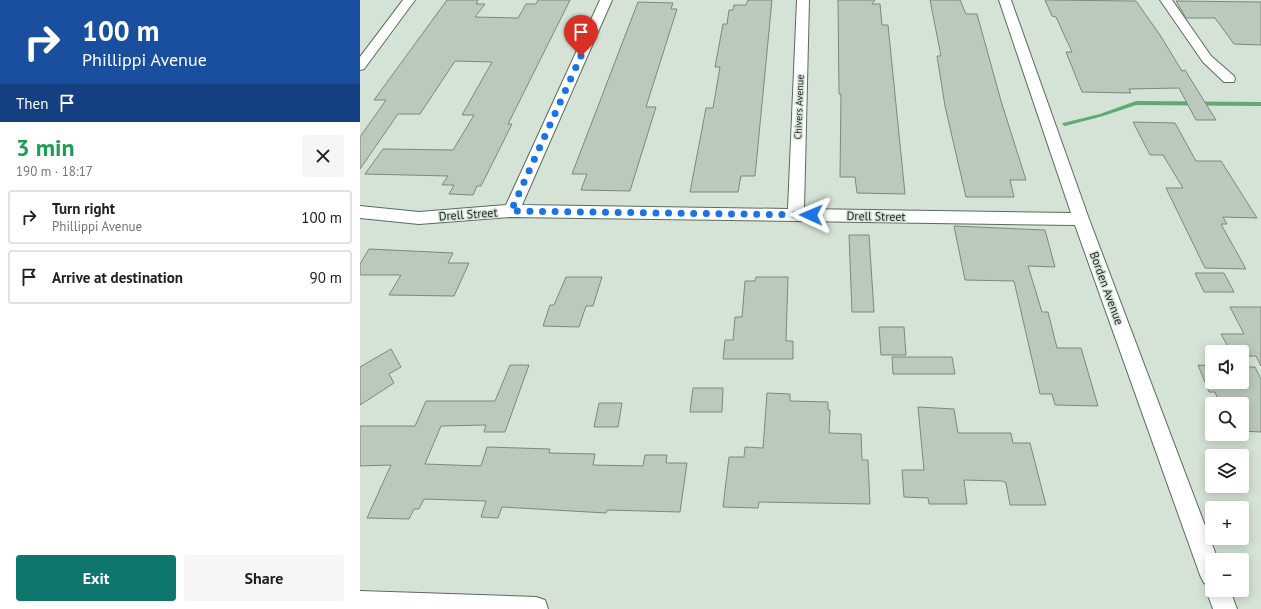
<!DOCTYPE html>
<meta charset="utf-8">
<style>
body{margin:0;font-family:"PT Sans",sans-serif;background:#f6f6f6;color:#202124;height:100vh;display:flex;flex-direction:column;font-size:15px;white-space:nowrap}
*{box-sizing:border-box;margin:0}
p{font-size:13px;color:#757577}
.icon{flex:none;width:22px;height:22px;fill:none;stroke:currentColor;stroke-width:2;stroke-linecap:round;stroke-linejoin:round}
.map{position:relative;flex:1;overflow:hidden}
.sheet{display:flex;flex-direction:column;background:#fff;width:360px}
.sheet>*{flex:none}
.banner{background:#1a4fa0;color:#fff;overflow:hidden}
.fabs{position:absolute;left:845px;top:345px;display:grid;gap:8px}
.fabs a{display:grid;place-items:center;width:44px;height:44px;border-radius:4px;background:#fff;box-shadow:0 2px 10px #0003;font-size:20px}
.pin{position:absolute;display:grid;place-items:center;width:34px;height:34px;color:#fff;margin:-41px -17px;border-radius:50% 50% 50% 0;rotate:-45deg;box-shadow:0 0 4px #0007}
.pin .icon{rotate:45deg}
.me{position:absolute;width:44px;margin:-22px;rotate:271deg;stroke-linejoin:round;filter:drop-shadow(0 0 3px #0008)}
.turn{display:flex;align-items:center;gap:14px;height:84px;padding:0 16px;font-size:18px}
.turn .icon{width:52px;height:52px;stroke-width:2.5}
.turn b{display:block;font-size:28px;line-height:34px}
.then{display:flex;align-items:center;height:38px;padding:0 16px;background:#0003;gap:8px;font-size:15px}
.round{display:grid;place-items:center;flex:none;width:42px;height:42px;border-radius:4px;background:#f6f6f6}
.summary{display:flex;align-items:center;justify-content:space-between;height:68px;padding:0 16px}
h1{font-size:24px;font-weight:700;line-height:30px;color:#1e9e55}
.action{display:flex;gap:8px;margin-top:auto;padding:8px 16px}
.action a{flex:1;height:46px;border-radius:4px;background:#0f766e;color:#fff;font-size:16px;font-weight:700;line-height:46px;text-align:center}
.action a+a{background:#f6f6f6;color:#202124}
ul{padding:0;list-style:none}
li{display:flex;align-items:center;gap:12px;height:54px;margin:0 8px 6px;padding:0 8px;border:2px solid #e0e0e0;border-radius:4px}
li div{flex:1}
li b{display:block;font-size:15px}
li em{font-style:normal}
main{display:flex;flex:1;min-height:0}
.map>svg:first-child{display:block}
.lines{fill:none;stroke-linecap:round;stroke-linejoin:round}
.stream{fill:#61a872;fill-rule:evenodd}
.building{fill:#bac9bc;stroke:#7b897e}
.street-casing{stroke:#5c6a5f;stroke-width:2}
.street{fill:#fff;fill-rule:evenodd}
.route{stroke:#1a73e8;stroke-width:7;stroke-dasharray:0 12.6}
.labels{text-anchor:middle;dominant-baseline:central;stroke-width:3;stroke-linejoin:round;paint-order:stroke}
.far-street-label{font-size:10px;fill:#242a25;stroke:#d4e3d6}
.street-label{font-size:12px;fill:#242a25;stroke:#d4e3d6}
</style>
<main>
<section class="sheet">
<div class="banner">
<div class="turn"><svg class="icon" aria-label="right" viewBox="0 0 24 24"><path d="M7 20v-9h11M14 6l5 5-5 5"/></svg><div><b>100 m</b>Phillippi Avenue</div></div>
<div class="then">Then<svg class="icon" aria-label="arrive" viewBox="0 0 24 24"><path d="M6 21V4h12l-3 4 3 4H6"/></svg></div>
</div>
<div class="summary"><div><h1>3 min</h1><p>190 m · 18:17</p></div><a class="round"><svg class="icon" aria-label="close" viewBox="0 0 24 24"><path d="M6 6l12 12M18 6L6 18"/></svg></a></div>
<ul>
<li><svg class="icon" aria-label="right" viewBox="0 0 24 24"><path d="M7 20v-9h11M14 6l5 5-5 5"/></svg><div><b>Turn right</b><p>Phillippi Avenue</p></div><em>100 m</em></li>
<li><svg class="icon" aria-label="arrive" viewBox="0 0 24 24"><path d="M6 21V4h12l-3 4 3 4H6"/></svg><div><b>Arrive at destination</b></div><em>90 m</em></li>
</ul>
<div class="action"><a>Exit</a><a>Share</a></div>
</section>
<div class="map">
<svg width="901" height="609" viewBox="0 0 901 609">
<rect width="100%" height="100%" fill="#d4e3d6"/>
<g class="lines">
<path class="stream" d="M776,101l125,1v4l-125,-1 -33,11 -38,10 -3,-2 1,-1 37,-9z"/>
</g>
<path class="building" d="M87,0h31l-2,4h9l-10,13 43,1 8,-14h10l2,-4h32l-62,124h4l-31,62h-4l-4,9 -24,-1 5,-9h-12l6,-9 -83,-2 18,-25 70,1 21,-35h-12l30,-53 -37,-1 -35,53h-22l-38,55v-32l26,-37h-12z
M388,0h24l-17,176h-14l-3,16h-48l16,-84h7l7,-41h-5l8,-43h4l2,-14h4l1,-5h12z
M478,0h37l-3,4h8l2,21h6l17,169 -48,-1 -2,-16h-15l1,-83h-2z
M570,0h30l6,14h11l24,87 25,79h-16l4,17h-48l-21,-91 -8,-50h4l-1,-5z
M685,0l91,1 24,34 22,36 3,-1 31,50h-20l-17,-32 -50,1 2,4 -49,-1 -16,-40h6l-16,-35 -4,-1z
M816,1l85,1v43l-27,-1 -19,-26h-29z
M278,2l35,1 -2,6h6l-31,98h10l-26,84 -49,-1 6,-16h-15z
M773,122l42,1 21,38h25l36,57 -34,-1 4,7h-6l25,45 -41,-1 -39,-80h17l-20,-33h-13z
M594,226l91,4 10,37 -27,-1 14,46h6l9,36h24l17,58 -43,-1 -3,-11h-12l-26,-113 -49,-1z
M489,235h20l5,77h-22z
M9,249l84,4 -5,10h21l-15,33 -65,-1 12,-20h-41v-11z
M835,273h29l10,19h-30z
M206,277h36l-9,29h-7l-7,21 -36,-1 7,-21h4z
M396,277h32l-2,64h7v18h-70l2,-19h8l2,-23h7l3,-36h10z
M870,307h31v59l-5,-10h-14v-4h-11l-10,-18h23z
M519,327h25l2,28h-25z
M31,349l10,18 -12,7 5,9 -34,22v-38z
M532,357h60l3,17h-62z
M150,365h19l-24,67h-21l2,-7 -45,1 -16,38 56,2 6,-19 63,2 -1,4 46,1 -2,11 50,1 2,-11h22l-1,8h21l-7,49 -73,-2 -1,3 -104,-6 -4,11 -17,-1 5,-16 -62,-2 -5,10h-5l-5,10 -42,-1 24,-53 -31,1v-40h55l11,-25h69z
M838,365l14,1v16h30v-15h13l6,12v53l-19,-1v-27h-22l-5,-12h-6z
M333,388h30l-1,24h-32z
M407,393l23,1v7l38,1v8h2l-1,23 32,1 1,26h6l2,44 -111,-2 -1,6 -35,-1 6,-50h15l1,-10 18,1z
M239,403h23l-4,24h-24z
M558,407l36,2 4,24h53l2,10h17l16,62h-36l-4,-22 -4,-2 -38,-1 3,24h-38l-1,-6 -24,-1 -2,-27h22z"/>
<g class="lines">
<defs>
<path id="street" d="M43,0h12l-51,69 -4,1v-13z
M240,0h12l-90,205 266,4 9,-209h12l-5,209 267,4 -72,-213h12l78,219 129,341h-6v30h18l7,19h-24l-7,-19 2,-5 -4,-2 -4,-8 -125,-350 -564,-8 -92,7 -59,-6v-12l59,6 87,-7z
M800,0h12l39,56 23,20 1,3 -1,3h-10l-21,-20z
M0,591l176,6 9,3 3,9h-188z"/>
</defs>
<use href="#street" class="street-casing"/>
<use href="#street" class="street"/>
</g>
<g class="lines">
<path class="route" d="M221,56l-70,155 300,4"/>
</g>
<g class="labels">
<g class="far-street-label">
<text transform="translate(439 107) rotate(-88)">Chivers Avenue</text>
</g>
<g class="street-label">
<text transform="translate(108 214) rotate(-4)">Drell Street</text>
<text transform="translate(516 216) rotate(1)">Drell Street</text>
<text transform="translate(747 288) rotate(70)">Borden Avenue</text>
</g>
</g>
</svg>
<div class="fabs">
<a><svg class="icon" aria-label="sound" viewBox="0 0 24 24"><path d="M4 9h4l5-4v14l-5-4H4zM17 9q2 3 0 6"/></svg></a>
<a><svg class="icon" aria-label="search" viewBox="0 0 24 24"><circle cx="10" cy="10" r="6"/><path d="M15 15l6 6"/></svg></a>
<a><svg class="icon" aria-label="layers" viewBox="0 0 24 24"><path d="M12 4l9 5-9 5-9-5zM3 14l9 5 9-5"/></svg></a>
<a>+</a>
<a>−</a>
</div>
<div class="pin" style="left:221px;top:56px;background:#d93025"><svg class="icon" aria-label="arrive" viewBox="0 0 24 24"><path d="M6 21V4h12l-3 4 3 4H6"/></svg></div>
<svg class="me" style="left:451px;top:215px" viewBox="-20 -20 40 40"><path d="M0-17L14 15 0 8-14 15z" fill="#1a73e8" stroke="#fff" stroke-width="4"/></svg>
</div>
</main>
